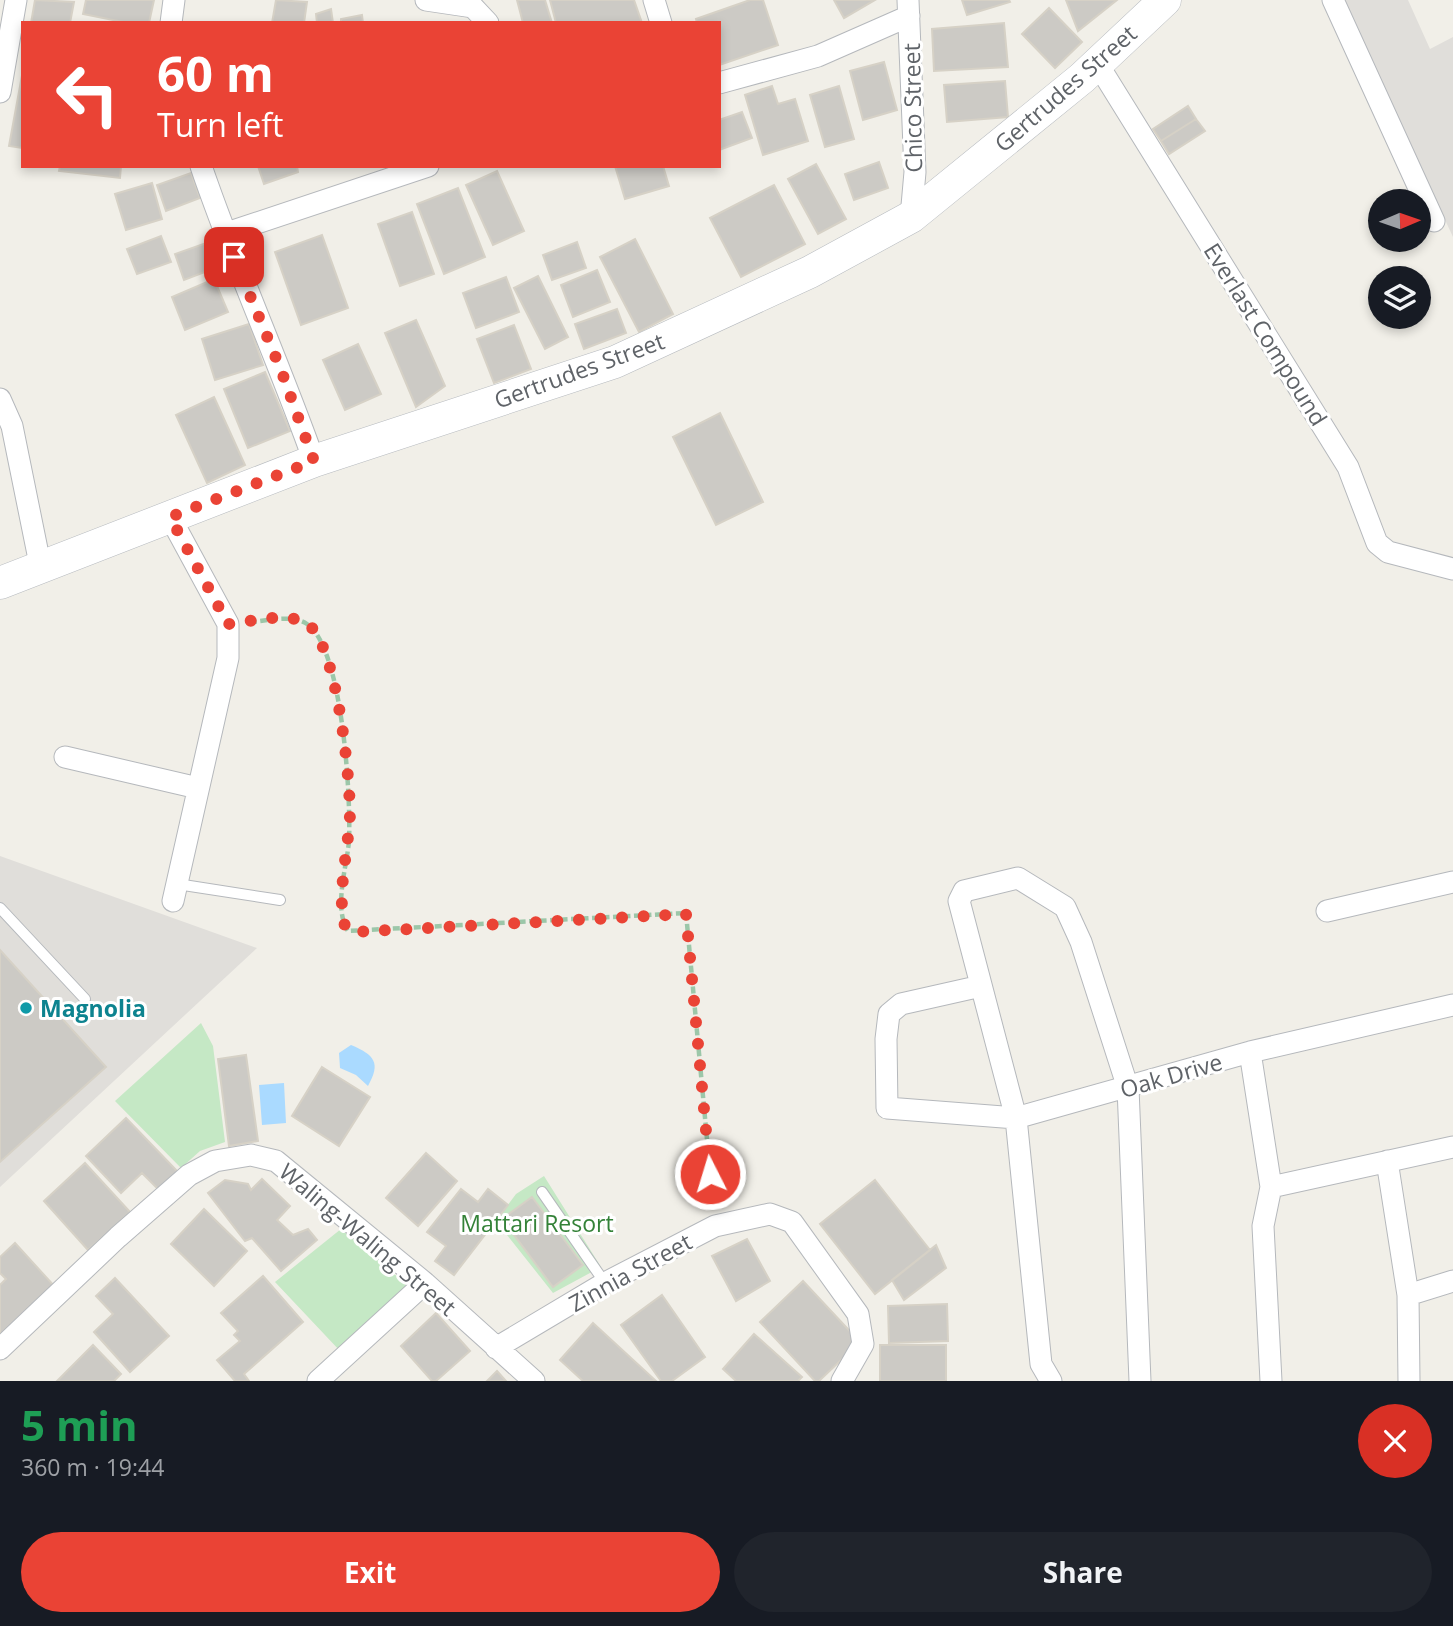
<!DOCTYPE html>
<meta charset="utf-8">
<style>
body{margin:0;font-family:"Open Sans",sans-serif;background:#20242c;color:#f1f3f6;height:100vh;display:flex;flex-direction:column;font-size:26px;white-space:nowrap}
*{box-sizing:border-box;margin:0}
p{font-size:23px;color:#9ea1a6}
.icon{flex:none;width:38px;height:38px;fill:none;stroke:currentColor;stroke-width:2;stroke-linecap:round;stroke-linejoin:round}
.map{position:relative;height:1381px;overflow:hidden}
.sheet{display:flex;flex-direction:column;background:#171b24;flex:1}
.sheet>*{flex:none}
.hud{position:absolute;left:21px;top:21px;width:700px;height:147px;border-radius:0px;box-shadow:0 4px 10px #0003;background:#ea4335;color:#fff;overflow:hidden}
.needle{width:46px;rotate:88deg}
.controls{position:absolute;left:1368px;top:189px;display:grid;gap:14px}
.controls a{display:grid;place-items:center;width:63px;height:63px;border-radius:50%;background:#171b24;box-shadow:0 4px 10px #0003;font-size:35px}
.pin{position:absolute;display:grid;place-items:center;width:60px;height:60px;color:#fff;margin:-30px;border-radius:14px;box-shadow:0 4px 10px #0006}
.me{position:absolute;width:77px;margin:-38px;rotate:355deg;stroke-linejoin:round;filter:drop-shadow(0 0 5px #0008)}
.turn{display:flex;align-items:center;gap:24px;height:147px;padding:0 21px;font-size:32px}
.turn .icon{width:91px;height:91px;stroke-width:2.5}
.turn b{display:block;font-size:49px;line-height:60px}
.round{display:grid;place-items:center;flex:none;width:74px;height:74px;border-radius:37px;background:#20242c}
.head{display:flex;align-items:center;justify-content:space-between;height:119px;padding:0 21px}
h1{font-size:42px;font-weight:700;line-height:52px;color:#1e9e55}
.cta{display:flex;gap:14px;margin-top:auto;padding:14px 21px}
.cta a{flex:1;height:80px;border-radius:42px;background:#ea4335;color:#fff;font-size:28px;font-weight:700;line-height:80px;text-align:center}
.cta a+a{background:#20242c;color:#f1f3f6}
.map>svg:first-child{display:block}
.industrial{fill:#e0deda}
.green{fill:#c5e8c5}
.water{fill:#aadaff}
.building{fill:#cccac5;stroke:#d6d1c6;stroke-width:2}
.lines{fill:none;stroke-linecap:round;stroke-linejoin:round}
.lane-casing{stroke:#b5b8bc;stroke-width:12}
.street-casing{stroke:#b5b8bc;stroke-width:23}
.secondary-casing{stroke:#b6babf;stroke-width:33}
.path{stroke:#9cc7a9;stroke-width:4.5;stroke-dasharray:7 3.5;stroke-linecap:butt}
.lane{stroke:#fff;stroke-width:10}
.street{stroke:#fff;stroke-width:21}
.secondary{stroke:#fff;stroke-width:32}
.route{stroke:#ea4335;stroke-width:12;stroke-dasharray:0 21.6}
.culture-dot{fill:#0f9aa8;stroke:#fff;stroke-width:2.5}
.labels{text-anchor:middle;dominant-baseline:central;stroke-width:6;stroke-linejoin:round;paint-order:stroke}
.street-label{font-size:23px;fill:#5f6368;stroke:#fff}
.culture-label{font-size:23px;font-weight:bold;fill:#0d838f;stroke:#fff;text-anchor:start}
.park-label{font-size:23px;fill:#348238;stroke:#fff}
</style>
<div class="map">
<svg width="1453" height="1381" viewBox="0 0 1453 1381">
<rect width="100%" height="100%" fill="#f1efe8"/>
<path class="industrial" d="M1343,0h65l22,49 23,-12v200z
M0,856l257,92 -257,239z"/>
<path class="green" d="M201,1023l12,23 12,96 -25,9 -19,17 -66,-67z
M544,1176l57,91 -48,26 -57,-72 20,-27z
M341,1229l65,55 -3,12 -62,56 -66,-70z"/>
<path class="water" d="M351,1045c24,10 30,18 17,41l-12,-11 -16,-7 -1,-15z
M284,1083l2,40 -24,2 -3,-40z"/>
<path class="building" d="M35,0l39,2 -4,21h-39z
M86,0h68l-5,23h-21l-45,-9z
M276,0l31,2 -3,21h-32z
M517,0h28l7,23h-29z
M550,0h84l8,23h-86z
M750,0h13l15,45 -59,20v-42h-22l-1,-4z
M834,0h41l-31,18z
M962,0h47l1,2 -43,13z
M1066,0h51l-39,31z
M1049,8l33,34 -27,26 -33,-34z
M331,9l2,14h-16l-1,-9z
M362,15l1,8h-22v-4z
M1004,23l4,44 -74,4 -2,-42z
M884,62l13,48 -34,10 -13,-49z
M23,70v78l-14,-2z
M1005,81l3,36 -61,5 -3,-37z
M772,86l6,18 17,-5 13,42 -45,14 -18,-60z
M839,86l15,53 -29,8 -15,-52z
M1188,106l8,13 -35,22 -8,-12z
M742,112l10,26 -33,12v-30z
M1196,119l9,12 -36,23 -8,-13z
M879,162l9,26 -34,12 -9,-26z
M816,164l30,55 -28,15 -30,-55z
M60,166h61l-1,12 -61,-7z
M258,166h39l1,6 -34,12z
M615,166h48l6,20 -44,13z
M497,171l27,60 -31,14 -27,-60z
M191,173l9,25 -34,13 -9,-26z
M152,183l10,36 -36,11 -11,-36z
M774,185l31,59 -64,33 -31,-59z
M458,188l27,69 -41,17 -27,-70z
M412,212l22,62 -34,12 -22,-62z
M322,235l26,73 -47,17 -26,-73z
M161,236l10,26 -34,12 -10,-25z
M635,239l38,75 -34,18 -39,-75z
M209,242l9,25 -34,13 -9,-26z
M577,242l9,26 -34,12 -9,-25z
M597,270l13,32 -37,15 -12,-32z
M538,276l30,61 -23,12 -31,-61z
M506,277l13,35 -43,16 -13,-35z
M214,279l14,33 -43,18 -13,-33z
M617,309l9,24 -42,16 -9,-25z
M416,320l29,66 -29,21 -31,-74z
M249,324l14,41 -48,15 -13,-41z
M514,325l17,44 -37,14 -17,-44z
M358,344l23,50 -36,16 -22,-50z
M265,372l25,59 -42,17 -24,-59z
M214,397l31,68 -38,18 -31,-68z
M720,413l43,89 -47,23 -43,-88z
M0,950l106,117 -106,95z
M246,1055l12,86 -29,5 -11,-87z
M322,1067l48,30 -31,49 -47,-30z
M126,1118l52,54 -19,18 -17,-17 -21,20 -35,-37z
M426,1153l31,28 -39,45 -32,-28z
M85,1163l45,49 -42,38 -44,-49z
M262,1179l28,27 -13,14 16,15 15,-6 9,11 -36,31 -29,-33 -7,3 -37,-48 17,-13 23,4 3,6z
M875,1180l55,70 -55,44 -55,-70z
M461,1189l17,13 10,-13 20,16 -54,70 -19,-14 11,-15 -19,-14z
M532,1197l51,68 -30,22 -51,-68z
M204,1209l43,42 -33,35 -43,-42z
M747,1239l23,42 -34,20 -24,-45z
M15,1243l41,45 -56,52v-55l6,-6 -6,-6v-16z
M936,1245l10,23 -42,32 -12,-20z
M263,1276l40,46 -59,52 5,7h-14l-18,-21 23,-19 -6,-6 4,-4 -17,-18z
M115,1278l54,58 -39,36 -36,-40 19,-18 -17,-18z
M803,1281l57,61 -41,39h-4l-55,-59z
M662,1295l43,62 -33,24h-11l-40,-56z
M947,1304l1,37 -59,2 -1,-37z
M436,1313l34,38 -34,30h-4l-31,-35z
M593,1323l63,58h-73l-23,-21z
M754,1334l48,43 -4,4h-62l-13,-12z
M93,1345l28,29 -7,7h-57z
M880,1345h66v36h-66z
M497,1371l9,10h-19z"/>
<g class="lines">
<defs>
<path id="lane" d="M177,884l103,16
M0,908l85,91
M542,1192l63,91"/>
<path id="street" d="M426,0l47,7 15,16
M654,0l7,23
M908,0l7,172 -4,45
M1333,0l101,221
M171,23l3,-23
M1097,63l251,404 29,76 11,9 65,17
M719,83l99,-27 91,-40
M0,92l16,-92
M201,166c34,100 78,196 113,295
M224,234l204,-68
M0,399l12,27 29,143
M170,517l58,107v34l-55,243
M65,757l133,31
M1327,911l126,-29
M981,986l-80,18 -12,10 -3,25 1,69 129,10 234,-66 203,-47
M1250,1052l21,135
M1387,1161l21,134
M496,1348l109,-65 110,-57 55,-12 22,8 66,92 5,30 -21,37
M0,1349l118,-112 71,-62 26,-14 36,-6 25,6 149,122 109,98
M318,1381l107,-98
M1051,1381l-10,-17 -25,-246 -57,-217 5,-10 54,-13 47,29 16,35 47,146 12,293
M1271,1381l-8,-155 8,-39 182,-40
M1409,1381l-1,-86 45,-14"/>
<path id="secondary" d="M0,583l314,-122 301,-99 195,-90 101,-55 171,-139 83,-78"/>
</defs>
<use href="#lane" class="lane-casing"/>
<use href="#street" class="street-casing"/>
<use href="#secondary" class="secondary-casing"/>
<path class="path" d="M250,622c17,-1 42,-8 57,2 36,24 44,175 42,217 -2,25 -16,67 -1,90l338,-18 27,291"/>
<use href="#lane" class="lane"/>
<use href="#street" class="street"/>
<use href="#secondary" class="secondary"/>
</g>
<g class="lines">
<path class="route" d="M234,257l47,113 33,91 -144,56 58,107c22,-2 53,-11 75,-3 34,13 47,158 47,193 -1,32 -14,83 -5,112l9,6 332,-18 24,260"/>
</g>
<circle class="culture-dot" cx="26" cy="1008" r="7"/>
<g class="labels">
<g class="street-label">
<text transform="translate(1065 88) rotate(-41)">Gertrudes Street</text>
<text transform="translate(912 108) rotate(-91)">Chico Street</text>
<text transform="translate(1266 334) rotate(58)">Everlast Compound</text>
<text transform="translate(579 370) rotate(-20)">Gertrudes Street</text>
<text transform="translate(1171 1075) rotate(-16)">Oak Drive</text>
<text transform="translate(368 1239) rotate(40)">Waling-Waling Street</text>
<text transform="translate(630 1272) rotate(-29)">Zinnia Street</text>
</g>
<g class="culture-label">
<text x="40" y="1008">Magnolia</text>
</g>
<g class="park-label">
<text x="537" y="1223">Mattari Resort</text>
</g>
</g>
</svg>
<div class="controls">
<a><svg class="needle" viewBox="-14 -14 28 28"><path d="M0-13l5 13h-10z" fill="#e53935"/><path d="M0 13l5-13h-10z" fill="#9ea1a6"/></svg></a>
<a><svg class="icon" aria-label="layers" viewBox="0 0 24 24"><path d="M12 4l9 5-9 5-9-5zM3 14l9 5 9-5"/></svg></a>
</div>
<div class="pin" style="left:234px;top:257px;background:#d93025"><svg class="icon" aria-label="arrive" viewBox="0 0 24 24"><path d="M6 21V4h12l-3 4 3 4H6"/></svg></div>
<svg class="me" style="left:710px;top:1174px" viewBox="-20 -20 40 40"><circle r="17" fill="#ea4335" stroke="#fff" stroke-width="3"/><path d="M0-11L8 9 0 5-8 9z" fill="#fff"/></svg>
<div class="hud">
<div class="turn"><svg class="icon" aria-label="left" viewBox="0 0 24 24"><path d="M17 20v-9H6M10 6l-5 5 5 5"/></svg><div><b>60 m</b>Turn left</div></div>
</div>
</div>
<section class="sheet">
<div class="head"><div><h1>5 min</h1><p>360 m · 19:44</p></div><a class="round" style="background:#d93025;color:#fff"><svg class="icon" aria-label="close" viewBox="0 0 24 24"><path d="M6 6l12 12M18 6L6 18"/></svg></a></div>
<div class="cta"><a>Exit</a><a>Share</a></div>
</section>
